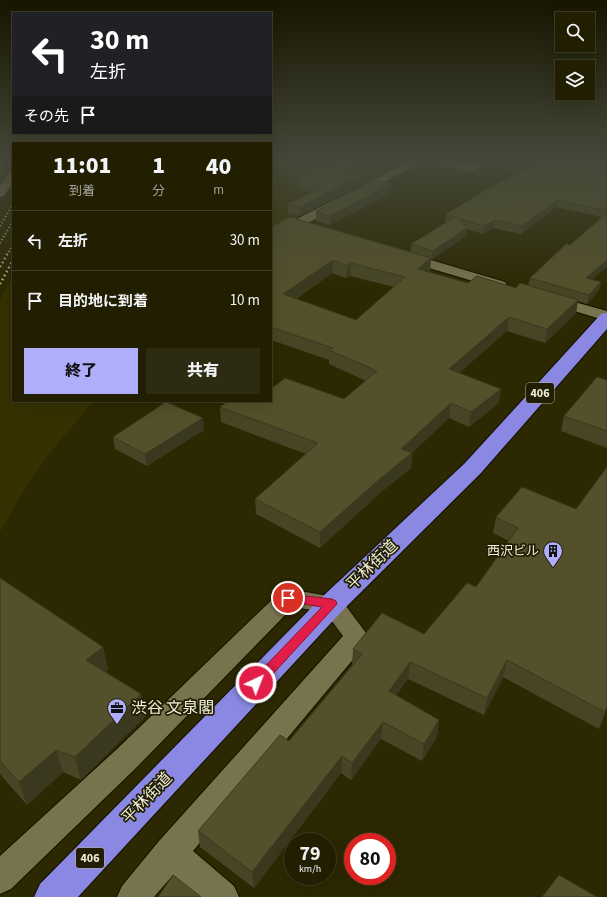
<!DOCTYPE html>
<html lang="ja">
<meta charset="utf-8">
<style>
body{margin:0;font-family:"Source Sans 3","Noto Sans JP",sans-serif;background:#2d2b11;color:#f1f3f6;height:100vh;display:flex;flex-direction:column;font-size:15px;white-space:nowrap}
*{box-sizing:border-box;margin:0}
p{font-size:13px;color:#a2a299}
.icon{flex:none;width:22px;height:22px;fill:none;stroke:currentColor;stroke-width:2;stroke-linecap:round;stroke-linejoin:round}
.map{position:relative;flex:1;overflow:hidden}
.details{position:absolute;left:12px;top:142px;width:260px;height:260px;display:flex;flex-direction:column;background:#211e02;border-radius:0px;box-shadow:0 4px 16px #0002,0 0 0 1px #3e3c24}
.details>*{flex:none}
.guide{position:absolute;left:12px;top:12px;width:260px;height:122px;border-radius:0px;box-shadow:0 4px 16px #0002,0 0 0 1px #3e3c24;background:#202124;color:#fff;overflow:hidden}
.controls{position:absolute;left:555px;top:12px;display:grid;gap:8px}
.controls a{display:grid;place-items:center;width:40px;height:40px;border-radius:0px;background:#211e02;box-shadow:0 4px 16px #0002,0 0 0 1px #3e3c24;font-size:20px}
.speed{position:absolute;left:284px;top:833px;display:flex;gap:8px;font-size:20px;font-weight:700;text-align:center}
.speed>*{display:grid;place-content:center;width:52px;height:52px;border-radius:50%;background:#211e02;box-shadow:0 4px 16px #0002,0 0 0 1px #3e3c24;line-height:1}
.speed small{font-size:10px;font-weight:400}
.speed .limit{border:6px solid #d22;background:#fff;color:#111}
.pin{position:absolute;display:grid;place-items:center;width:34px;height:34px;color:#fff;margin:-17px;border:2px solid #fff;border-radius:50%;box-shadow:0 1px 4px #0007}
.me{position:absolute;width:44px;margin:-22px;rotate:43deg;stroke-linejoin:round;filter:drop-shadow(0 0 3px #0008)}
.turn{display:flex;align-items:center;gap:14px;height:84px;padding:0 12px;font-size:18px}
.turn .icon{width:52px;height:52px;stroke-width:2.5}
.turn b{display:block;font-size:28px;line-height:34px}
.then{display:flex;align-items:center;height:38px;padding:0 12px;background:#0003;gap:8px;font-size:15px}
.eta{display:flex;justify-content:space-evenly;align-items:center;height:68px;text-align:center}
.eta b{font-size:24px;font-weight:800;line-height:28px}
.cta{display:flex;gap:8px;margin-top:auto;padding:8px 12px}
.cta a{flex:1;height:46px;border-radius:0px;background:#aeaefb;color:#111;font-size:16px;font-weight:800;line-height:46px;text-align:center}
.cta a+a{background:#2d2b11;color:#f1f3f6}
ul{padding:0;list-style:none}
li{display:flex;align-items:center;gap:12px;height:60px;padding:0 12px;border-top:1px solid #3e3c24}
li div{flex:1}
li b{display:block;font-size:15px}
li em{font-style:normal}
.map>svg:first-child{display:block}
.built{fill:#363100}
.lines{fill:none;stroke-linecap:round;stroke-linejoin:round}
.street-casing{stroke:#131000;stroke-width:2}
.highway-casing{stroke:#131000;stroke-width:2}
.street{fill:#77734d;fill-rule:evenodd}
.highway{fill:#8a88e2;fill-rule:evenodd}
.rail-far1{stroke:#b5b399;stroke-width:2;stroke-dasharray:1 2.5;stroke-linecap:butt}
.rail{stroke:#b5b399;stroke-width:2.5;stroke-dasharray:1.5 3;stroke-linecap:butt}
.wall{fill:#474525;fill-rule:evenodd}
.shaded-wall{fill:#3a381e}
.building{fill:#53502b;stroke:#3a381e;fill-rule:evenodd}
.route{fill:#e11d48;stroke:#92132f}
.labels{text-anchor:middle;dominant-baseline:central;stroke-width:3.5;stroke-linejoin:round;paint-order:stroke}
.shield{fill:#211e03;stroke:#b1b099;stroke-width:1}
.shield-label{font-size:12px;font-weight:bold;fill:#efeed9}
.poi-label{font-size:13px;fill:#efeed9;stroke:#211e03;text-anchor:end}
.near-street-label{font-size:16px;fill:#efeed9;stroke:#211e03}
.near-poi-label{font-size:16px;fill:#efeed9;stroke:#211e03;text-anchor:start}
</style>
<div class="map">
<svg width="607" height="897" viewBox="0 0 607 897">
<rect width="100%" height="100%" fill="#2c2802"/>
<path class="built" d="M271,162h142l-142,73z
M13,276v125h81l-47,55 -25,37 -22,39v-232z"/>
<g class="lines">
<defs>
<path id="street" d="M408,162h14l-116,62 10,3 2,3 -2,3c-7,1 -22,-2 -27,-8l2,-3z
M434,162h21l15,4 6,-4h14l-19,10 -36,-8z
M13,171v12l-9,13 -4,1v-12l9,-13z
M407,253l98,29 2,3 -2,3 -5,1 -98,-29 -2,-3 2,-3z
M553,296l54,15v10l-59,-18 -2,-3 2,-3z
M288,589l52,9 29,39 -3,7 -173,207 41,35 5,11h-41l-25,-22 -19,22h-37l5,-11 37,-45 184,-205 -18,-24 -32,-5 -156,160 -126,122 -11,5v-38l117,-107 163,-157z"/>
<path id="highway" d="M607,313v16l-126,144 -139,138 -264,286h-44l6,-13 282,-287 143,-134 136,-149z"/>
</defs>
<use href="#street" class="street-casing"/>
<use href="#highway" class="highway-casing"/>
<use href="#street" class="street"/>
<use href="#highway" class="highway"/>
<path class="rail-far1" d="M0,226l13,-22
M0,243l13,-22
M9,252l4,-8"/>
<path class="rail" d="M0,267l9,-16
M0,284l13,-24"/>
</g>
<path class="wall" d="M302,162h80l-26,13 4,1v9l-60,31 -12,-3v-9l24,-12 -14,-4v-8l18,-9 -14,-3z
M607,162v105l-15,12 9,3 -2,8 -12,14 -9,-3 -2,12 -31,30 -38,-12 -48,42 40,30 -30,24 -20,-9 -37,35 -1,15 -30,24 -61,56 -64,-34 -1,-15 51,-45 -85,-32 -1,-15 124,-8 22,-18 -37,-17v-4l-58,-20v-113l139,25 1,-8 35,-22h-1l1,-8zM556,207l46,10 -32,28 -40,33 -2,8 -12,2 -48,-5 -40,-11 2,-1 1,-12h1l34,-23 1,-7 16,5 10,-6 28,6zM332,273l14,5 4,-2 44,11 -38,33 -60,-21z
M391,184v9l-61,32 -14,-4v-10z
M607,380v68l-46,-17 3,-15z
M204,430l-57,36 -32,-17 -2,-12z
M607,467v241l-8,21 -96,-52 -19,38 -76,-36 -12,16 43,25 -2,17 -15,24 -41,-22 -30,41 -10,-7 -87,115 -54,-41 -2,-16 91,-90 63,-75 1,-17 71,-15 52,-47 33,-46 -16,-8 3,-16 80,-8z
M0,578l103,69 5,23 -3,2 36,22 4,23 -64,63 -18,-8 -36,33 -27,-31z"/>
<path class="shaded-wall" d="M2,162h3l2,10 -7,10v-16z
M363,162h19l-34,17v-10z
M360,176v9l-60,31v-9z
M391,184v9l-61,32v-9z
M558,200l-2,7 -35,27 1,-8z
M495,220l-2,8 -10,6 1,-8z
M467,228l-1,8 -34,23 1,-8z
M431,258l-1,13 -13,11 1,-13z
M333,260l-1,13 -49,34v-13z
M607,260v7l-23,19 2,-8z
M351,263l-1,13 -4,2 1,-12z
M601,282l-2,8 -12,14 2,-9z
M578,300l-2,13 -31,30 2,-14z
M509,317l-2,14 -60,52 2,-14z
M501,389l-2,14 -30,24 2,-15z
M451,403l-2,15 -43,40 6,-5 -1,15 -30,24 -61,56v-16l81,-83z
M203,418l1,12 -57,36 -2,-12z
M103,647l5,23 -17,13 -5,-23z
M507,660l-4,17 -19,38 3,-17z
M410,662l-2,17 -21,29 2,-17z
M141,694l4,23 -64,63 -6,-23z
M607,706v2l-8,21 6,-17z
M439,720l-2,17 -15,24 2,-17z
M383,722l-2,17 -30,41 1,-17z
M56,750l7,22 -36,33 -8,-23z
M342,756l-1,17 -87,115 -2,-16z"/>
<path class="building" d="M318,162h45l-15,7z
M540,162h67v49l-49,-11 -36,26 -27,-6 -11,6 -24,-7 7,9 -34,23 -22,-7 44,-27 -9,-3 45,-27z
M325,167l35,9 -60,31 -12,-3 35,-17 -25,-7z
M375,180l16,4 -61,32 -14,-5z
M607,213v47l-21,18 15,4 -12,13 -59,-17 36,-34 4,1z
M290,217l141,41 -13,11 50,14 9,-7 39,12 4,-5 58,17 -31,29 -38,-12 -60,52 52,20 -30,23 -20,-9 -50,46 11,4 -30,24 -62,55 -65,-33 63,-56 -98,-36 8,-6h43v-12l14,-11 59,21 33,-28 -48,-21 4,-2 -62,-21v-100zM333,260l14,6 4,-3 54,14 -49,43 -73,-26z
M597,377l10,3v51l-43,-15z
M166,402l37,16 -58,36 -32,-17z
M607,467v239l-2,6 -98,-52 -20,38 -77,-36 -21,29 50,29 -15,24 -41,-22 -31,41 -10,-7 -90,116 -54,-41 82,-96 9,6 73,-87 -9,-5 29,-36 42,21 43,-51 9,4 42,-59 -22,-11 26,-30 54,22z
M0,578l103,69 -17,13 55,34 -66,63 -19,-7 -37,32 -19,-21z
M173,875l28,22h-43z
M559,875l38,22h-55z"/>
<linearGradient id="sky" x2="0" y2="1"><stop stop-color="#181601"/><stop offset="0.56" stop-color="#454839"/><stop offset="1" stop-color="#454839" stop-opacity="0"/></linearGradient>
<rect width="607" height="288" fill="url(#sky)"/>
<path class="route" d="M288,594l44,5 4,2 1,3 -76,83 -5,1 -4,-1 -2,-4 2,-3 70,-73 -38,-6 -2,-3 2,-3z"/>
<defs>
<symbol id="building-pin" viewBox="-11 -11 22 30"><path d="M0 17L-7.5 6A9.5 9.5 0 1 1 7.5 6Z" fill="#aeaefb" stroke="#211e03"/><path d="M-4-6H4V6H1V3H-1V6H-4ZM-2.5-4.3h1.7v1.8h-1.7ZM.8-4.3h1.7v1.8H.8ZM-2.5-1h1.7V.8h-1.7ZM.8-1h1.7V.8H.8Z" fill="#111"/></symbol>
<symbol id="office-pin" viewBox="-11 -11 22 30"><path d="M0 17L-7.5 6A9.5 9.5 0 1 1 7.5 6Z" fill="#aeaefb" stroke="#211e03"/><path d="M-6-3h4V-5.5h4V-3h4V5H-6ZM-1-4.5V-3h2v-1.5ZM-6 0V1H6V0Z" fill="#111"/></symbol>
</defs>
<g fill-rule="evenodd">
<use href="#building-pin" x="542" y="540" width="22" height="30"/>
<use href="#office-pin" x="106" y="697" width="22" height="30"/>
</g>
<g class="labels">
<g class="shield">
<rect x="526" y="383" width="28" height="20" rx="3"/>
<rect x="76" y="848" width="28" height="20" rx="3"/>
</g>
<g class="shield-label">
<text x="540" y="393">406</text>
<text x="90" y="858">406</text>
</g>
<g class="poi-label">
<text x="539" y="551">西沢ビル</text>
</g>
<g class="near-street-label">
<text transform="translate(372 565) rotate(-44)">平林街道</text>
<text transform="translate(147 798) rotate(-46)">平林街道</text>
</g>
<g class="near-poi-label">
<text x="131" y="708">渋谷 文泉閣</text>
</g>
</g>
</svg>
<div class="controls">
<a><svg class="icon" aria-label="search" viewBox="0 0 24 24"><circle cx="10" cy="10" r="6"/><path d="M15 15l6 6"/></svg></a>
<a><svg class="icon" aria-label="layers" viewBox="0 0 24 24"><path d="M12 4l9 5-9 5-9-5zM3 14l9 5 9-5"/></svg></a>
</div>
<div class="speed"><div>79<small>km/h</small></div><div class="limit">80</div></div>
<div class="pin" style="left:288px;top:598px;background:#d93025"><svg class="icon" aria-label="arrive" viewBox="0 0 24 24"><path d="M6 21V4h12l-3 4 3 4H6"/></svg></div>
<svg class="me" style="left:256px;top:683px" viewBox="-20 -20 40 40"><circle r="17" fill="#e11d48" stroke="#fff" stroke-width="3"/><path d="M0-11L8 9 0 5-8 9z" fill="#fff"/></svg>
<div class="guide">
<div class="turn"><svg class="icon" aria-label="left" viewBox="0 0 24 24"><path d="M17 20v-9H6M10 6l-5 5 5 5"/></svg><div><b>30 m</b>左折</div></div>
<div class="then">その先<svg class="icon" aria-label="arrive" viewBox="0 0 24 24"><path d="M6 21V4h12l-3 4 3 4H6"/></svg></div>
</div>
<section class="details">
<div class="eta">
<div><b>11:01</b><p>到着</p></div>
<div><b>1</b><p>分</p></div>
<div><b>40</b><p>m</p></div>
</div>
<ul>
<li><svg class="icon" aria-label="left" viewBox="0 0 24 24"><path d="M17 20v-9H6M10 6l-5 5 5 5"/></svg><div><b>左折</b></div><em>30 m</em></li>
<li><svg class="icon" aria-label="arrive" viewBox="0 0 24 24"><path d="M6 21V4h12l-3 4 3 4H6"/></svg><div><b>目的地に到着</b></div><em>10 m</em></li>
</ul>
<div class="cta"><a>終了</a><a>共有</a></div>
</section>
</div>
